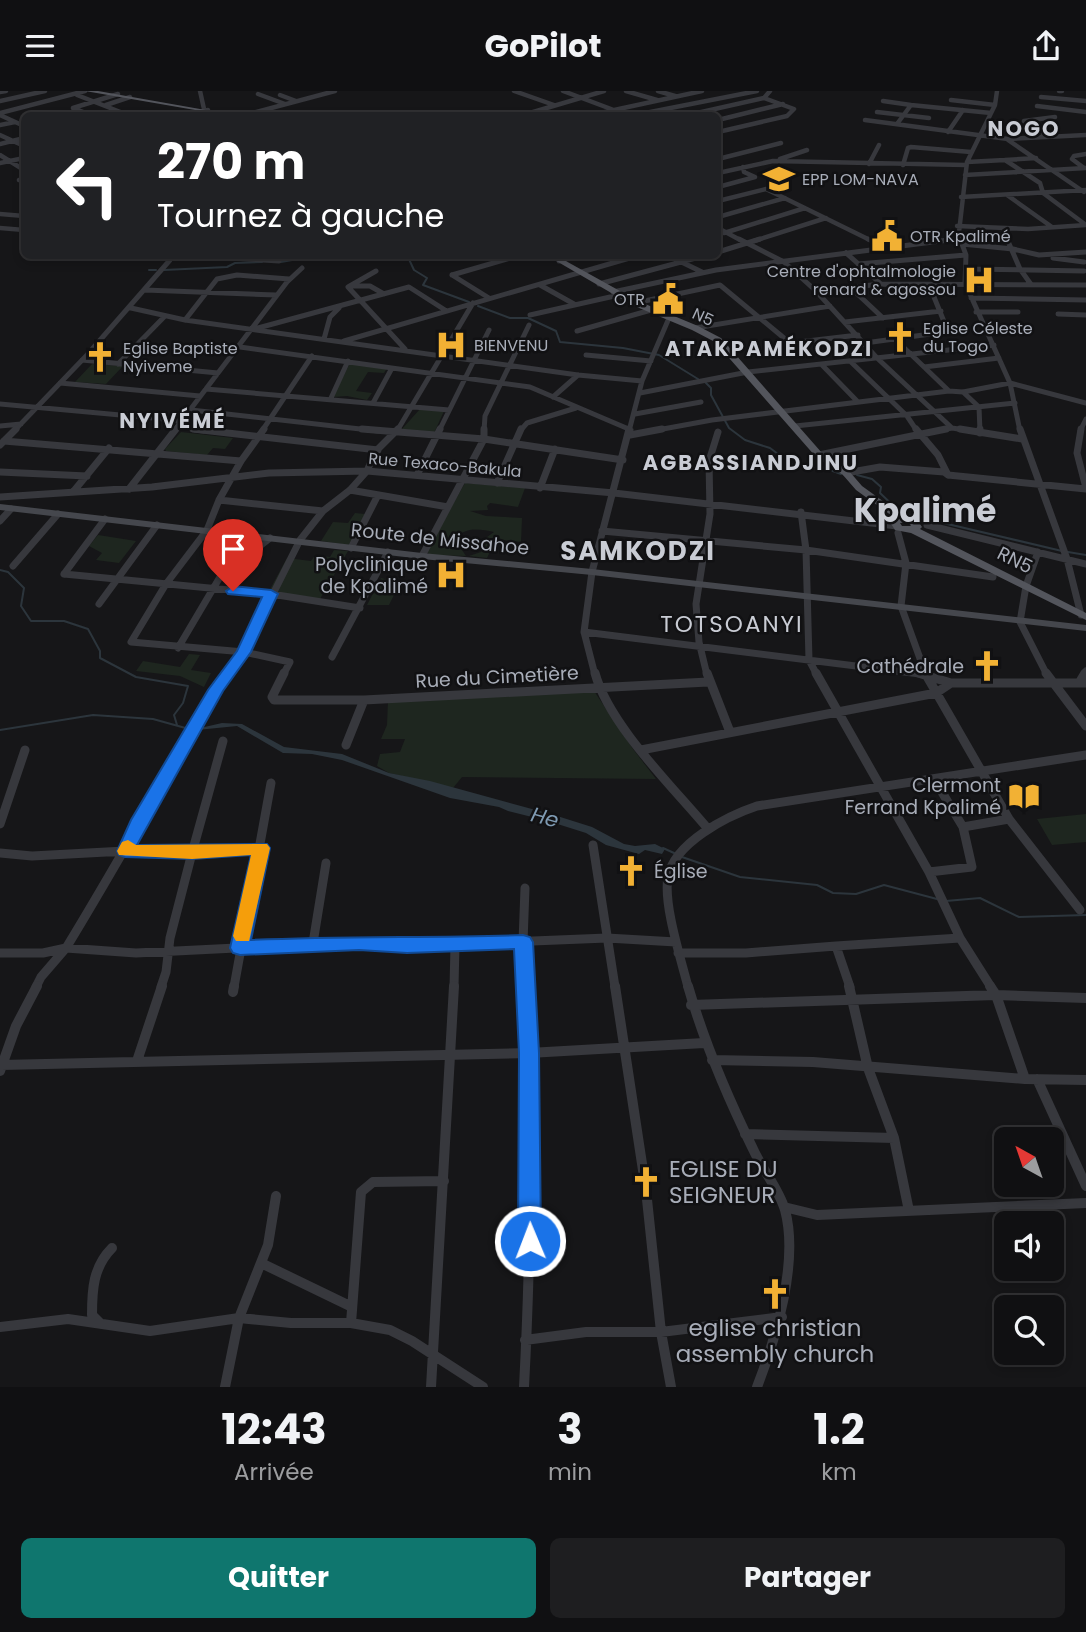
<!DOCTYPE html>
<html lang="fr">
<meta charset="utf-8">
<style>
body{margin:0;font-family:Poppins,sans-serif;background:#1e1e20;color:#f1f3f6;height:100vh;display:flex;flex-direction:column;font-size:26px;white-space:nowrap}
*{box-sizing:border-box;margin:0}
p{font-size:23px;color:#9c9d9f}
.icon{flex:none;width:38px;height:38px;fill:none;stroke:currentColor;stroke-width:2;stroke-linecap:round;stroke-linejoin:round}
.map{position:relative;height:1296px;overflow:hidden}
.sheet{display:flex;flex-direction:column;background:#101012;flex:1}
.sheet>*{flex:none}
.guide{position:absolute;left:21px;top:21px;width:700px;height:147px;border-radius:10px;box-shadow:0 4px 10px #0003,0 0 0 2px #303032;background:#202124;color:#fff;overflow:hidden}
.needle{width:46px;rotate:320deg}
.fabs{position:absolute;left:994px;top:1036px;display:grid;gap:14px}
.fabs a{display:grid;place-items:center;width:70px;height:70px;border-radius:10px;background:#101012;box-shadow:0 4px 10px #0003,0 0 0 2px #303032;font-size:35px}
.pin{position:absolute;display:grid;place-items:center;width:60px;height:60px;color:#fff;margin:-72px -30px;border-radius:50% 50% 50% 0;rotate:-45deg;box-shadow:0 0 7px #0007}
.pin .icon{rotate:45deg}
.me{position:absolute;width:77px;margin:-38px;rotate:359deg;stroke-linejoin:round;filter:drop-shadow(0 0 5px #0008)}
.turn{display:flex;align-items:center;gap:24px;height:147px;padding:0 21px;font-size:32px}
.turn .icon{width:91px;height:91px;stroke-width:2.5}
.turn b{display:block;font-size:49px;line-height:60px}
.eta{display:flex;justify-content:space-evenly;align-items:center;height:119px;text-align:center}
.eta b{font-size:42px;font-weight:700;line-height:49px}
.cta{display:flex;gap:14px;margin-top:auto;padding:14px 21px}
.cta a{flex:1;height:80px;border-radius:10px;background:#0f766e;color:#fff;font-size:28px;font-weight:700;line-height:80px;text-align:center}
.cta a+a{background:#1e1e20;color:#f1f3f6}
header{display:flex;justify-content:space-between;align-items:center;height:91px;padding:0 21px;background:#101012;font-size:32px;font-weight:700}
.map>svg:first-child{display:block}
.green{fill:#1e261f}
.water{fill:#2c353c}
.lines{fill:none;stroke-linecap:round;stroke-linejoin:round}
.stream{stroke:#2c353c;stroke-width:2}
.minor-far4{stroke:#37383d;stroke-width:4.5}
.minor-far3{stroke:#37383d;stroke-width:5}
.minor-far2{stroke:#37383d;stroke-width:7}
.minor-far1{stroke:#37383d;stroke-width:9}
.minor{stroke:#37383d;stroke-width:10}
.secondary{fill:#45474d;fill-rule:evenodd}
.primary{fill:#53555c;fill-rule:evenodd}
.route{fill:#1a73e8;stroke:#114b97;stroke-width:2}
.slow{fill:#f59e0b}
.labels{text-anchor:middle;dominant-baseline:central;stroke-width:5;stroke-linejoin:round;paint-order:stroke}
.far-poi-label{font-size:16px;fill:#a8adb8;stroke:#111113;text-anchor:start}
.far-street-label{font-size:16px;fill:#a8adb8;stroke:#111113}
.street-label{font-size:19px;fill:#a8adb8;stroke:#111113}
.poi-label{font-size:19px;fill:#a8adb8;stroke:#111113;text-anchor:end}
.far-district-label{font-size:21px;font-weight:bold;letter-spacing:2px;fill:#c9ccd4;stroke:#111113}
.water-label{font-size:21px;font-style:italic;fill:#7f9bb3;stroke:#111113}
.quarter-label{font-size:23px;letter-spacing:2px;fill:#c9ccd4;stroke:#111113}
.near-poi-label{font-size:23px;fill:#a8adb8;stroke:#111113;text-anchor:start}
.district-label{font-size:26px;font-weight:bold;letter-spacing:2px;fill:#c9ccd4;stroke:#111113}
.town-label{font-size:33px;font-weight:bold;fill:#c9ccd4;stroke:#111113}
</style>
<header><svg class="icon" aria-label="menu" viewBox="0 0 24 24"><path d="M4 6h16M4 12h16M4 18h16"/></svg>GoPilot<svg class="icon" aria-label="share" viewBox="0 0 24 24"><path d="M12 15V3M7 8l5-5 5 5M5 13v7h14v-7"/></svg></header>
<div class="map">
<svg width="1086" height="1296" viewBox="0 0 1086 1296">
<rect width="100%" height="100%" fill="#161618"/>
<path class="green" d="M350,272l37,5 -3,5 -16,-1 -12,19 16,2 -5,7 -20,-4 -14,1z
M92,273l31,2 -17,18 -31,-2z
M420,318l24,2 -10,22 -32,-4z
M181,341l52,6 -8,11 -12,-1 -6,7 -41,-4 -1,-2z
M465,392l60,5 -7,19 -28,-4 -3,3 1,4 -18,1 16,5 36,2 -1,24 -25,-3 -9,19 -18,-2 12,-4v-5l-5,-2 18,-13c-14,-3 -30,-6 -39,8l15,5 -8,5 4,6 -36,-1 -4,-4z
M355,422l10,1 -16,31 -28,-4 12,-19 15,1z
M98,444l38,6 -17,22 -23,-3 6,-7 -13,-7z
M334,459l14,1 -28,48 -52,-6 19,-35 24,3 4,-6 15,2z
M381,487l19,5 -11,22h-22z
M189,563l11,1 -9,15 20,3 -7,14 -24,-11 -44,-5 7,-10 37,6z
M594,600l39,58 23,30 -194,-2 -9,11 -64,-15 -12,-7 3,-12 20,-2 5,-13h-24l6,-14 1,-24z
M1086,723v28l-34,3 -15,-26z"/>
<path class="water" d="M222,632l20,1 42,23 58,7 47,19 41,8 124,34 38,12 32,17 11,2 20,-2 10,5 -3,5 -17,-4 -6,4 -33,-9 -20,-12 -38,-12 -40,-10 -9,-4 -49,-9 -108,-38 -30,-6 -29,-1 -46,-27 -50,5z"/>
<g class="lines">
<path class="stream" d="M407,164l7,15 13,8 -4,7 46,17
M281,171l39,-7
M149,179h7
M164,179l63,-3 8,-4 27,-1
M478,215l32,12h18l28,13 4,11 63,6 36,7 39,24
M705,291l6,6v7l18,33 16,12 25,8 24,18 28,1 19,7
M857,384l15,4 9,8 -1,6 21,20 161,38
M1068,461l18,3
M0,479l8,2 16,16 -3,18 10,15h33l24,8 12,22v7l36,19 52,9 -5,17 -9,12 3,10
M0,639l93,-15 60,4 36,10
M663,757l11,5
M682,766l58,20 77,8 16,8 23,1 28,-9 53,14
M946,810l34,-3 39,19 67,-2"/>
<path class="minor-far4" d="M200,0l4,18
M514,0l40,14
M563,0l64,24
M626,0l31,9
M658,0l17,5
M1059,0h3
M0,1l6,-1
M258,3l27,10
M77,4l51,20
M280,4l16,6
M1041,6l45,4
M951,9l44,5
M0,10l45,-10
M883,10l28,4
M106,14l24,-8
M1037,15l49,6
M73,17l45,-14
M73,17l18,7
M542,19l15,5
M877,21l52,6
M0,22l85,-22
M0,24l24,11
M189,24l19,-5
M245,24l90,-24
M523,24l81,-24
M591,24l111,-24
M635,24l122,-24
M688,24l76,-17 6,-7
M718,29l65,-16
M865,29l143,19 78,-4
M897,33l14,-19 80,8
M0,34l15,-3
M718,41l69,-16 7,-7 -30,-11
M948,41l15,-22
M0,44l24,11
M1049,46l-25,-16 31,-4
M1008,49l76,52
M0,53l24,-6
M0,64l24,15
M1036,67l-31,2 35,23 3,10 43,32
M718,68l63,-16
M780,68l27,-9
M967,71l38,-2
M0,72l24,-5
M869,73l10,-19
M903,74l5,-17 3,-1 60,5
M1084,77l-12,-9 2,-3 12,-2
M718,82l55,-12 193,4
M965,84l121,-7
M19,89l5,-1
M718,96l37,-10 -11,-5 -1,-5
M1007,104l45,32
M961,106l125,-7
M718,110l48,-12 106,52
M0,123l24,2
M718,126l67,-19
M957,135l71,3 58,-4
M0,137l24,2
M718,137l24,13
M1003,137l5,13
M724,142l81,-25
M754,150l72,-23
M944,150l12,-2
M958,150l9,-79 28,-57 2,-14"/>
<path class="minor-far3" d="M739,148l45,23 32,29 61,67 75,70
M868,148l17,8
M956,148l6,5 4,11 -1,28 45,100 10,48
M1007,148l13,30 10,14
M962,153l51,5 26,6 47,-3
M718,161l42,-13
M846,162l35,31
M181,164l98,6
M667,164l35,17
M1053,167l31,4
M559,170l20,-6
M858,173l108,-9
M968,178l116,2
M376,180l-28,16 57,62
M452,184l69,-20
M452,184l37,23
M599,193l108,-29
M540,194l34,19
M351,195h19l14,8
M850,196l33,31
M145,199l131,5
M816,200l65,-7 205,1
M613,201l103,-22 240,-31
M971,207l115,2
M635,212l85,-18 70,58 68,-8
M131,217l54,12 393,55 64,6
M976,221h42
M1058,223l28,1
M530,224l89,-20
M185,229l32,-41 20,-4 52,4
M845,231l96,-11
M258,237l151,-41 36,23
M695,237l135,-22
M577,240l74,-21
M324,248l6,-22 9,-9
M895,248l54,52
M344,250l296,-86
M865,252l80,-11 2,-3 -13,-32 3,-11
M240,256l290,40 101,43
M586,264l65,6
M82,269l136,13
M851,271l56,54 10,15
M118,273l47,-48
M822,274l35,36
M924,276l75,-9
M60,292l140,13
M206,298l243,21
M963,301l16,15 1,24
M640,302l108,-21 246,-27
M553,306l25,-22
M331,307l17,-37
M373,312l19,-35
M0,313l175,16 20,10 9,1
M191,319l187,21
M635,323l66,-12
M0,335l21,-2
M795,335l220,-23
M14,340l73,-76 83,-95 -1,-5
M174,340l113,-149 15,-14
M262,340l50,-75
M397,340l76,-128
M439,340l50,-101
M484,340l1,-15 44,-91
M520,340l7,-8 49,-15
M629,340l13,-50 27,-63
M652,340l60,-11 237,-29 14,1 47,-9 76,20
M937,340l15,-3 19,3
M1080,340l6,-12"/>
<path class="minor-far2" d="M193,338l185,21
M264,338l-23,32 -22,39 -12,30 -41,54 -35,58 113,10 46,10 -7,13
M362,338l122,10 139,21
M916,338l22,26 10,20 138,14
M960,338l62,10
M980,338v4
M1020,338l47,130 14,56
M1081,338l-4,24 9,35
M630,344l32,-6
M4,350l237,20
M0,354l16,-16
M819,364l127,-26
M0,381l87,4
M846,382l34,-6 64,5 4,3
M417,384l23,-46
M497,392l24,-54
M540,397l15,-39
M129,398l47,-60
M350,399l98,17
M73,401l36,-44
M0,406l152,-10 117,-14 98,-2 247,22 283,33
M219,409l104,11
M801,421l5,38 3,110 8,15
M0,430l11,-12
M927,434l159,39
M602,440l204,19 187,27
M898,442l8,30 -5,43 25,69
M351,457l27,-53
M1038,461l-12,34 -6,36 27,53
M422,465l62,-117v-10
M13,475l45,-52
M64,483l207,20 89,14
M64,483l41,-55
M99,513l58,-79
M584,541l344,43
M178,557l42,-71 50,-39
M332,566l56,-105
M227,584l17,-23 56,-112 23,-29 27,-21 17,-19 8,-19 23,-23
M595,584l-11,-43 8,-60 37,-143
M707,584l-8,-33 -3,-38 14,-90 -1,-53 9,-29
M1084,584l2,-4"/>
<path class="minor-far1" d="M284,582l-12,24 2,3h90l344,-18
M595,582c14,52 78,114 113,156
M707,582l23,59
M816,582l113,199 31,66 31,49
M918,582l33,10h135
M925,582l84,146 71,91
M1046,582l40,53
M1079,592l6,-10
M223,650l-31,112 69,-5
M346,654l18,-45
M641,659l295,-57 15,-10
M0,733l25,-74
M963,736l46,-8
M593,754l22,142
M0,762l32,3 93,-5 67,2 -22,85 -4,34 -5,15
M929,781l43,-5 -9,-40 -29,-48
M525,797l-2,54 2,45
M313,852l13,-80
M0,862h43l23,-5c52,-85 100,-172 150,-258l12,-17
M678,862h68l90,-7
M36,896l5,-10 25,-29 70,5 223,-11 48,4 200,-8 69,4
M234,896l37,-204
M454,896l1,-42
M688,896c-7,-28 -25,-83 -20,-110 6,-34 59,-61 89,-71l329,-51
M850,896l-14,-41 124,-8"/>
<path class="minor" d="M615,895l31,204 15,142 10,55
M688,895c16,56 39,110 65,163 9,20 26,40 32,61 14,52 -9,128 -28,177
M849,895l19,82 26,70 15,73
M990,895l6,9 29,84
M233,901l1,-6
M691,914l305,-10 90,3
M712,969l101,2 212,17 61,1
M137,970l25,-75
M1,974l528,-12 175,-10
M0,980l16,-45 21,-40
M1037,988l49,107
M745,1043l149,4
M784,1116l33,8 269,-12
M261,1172l91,44
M100,1232l-8,-8c0,-25 1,-48 20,-67
M351,1232l10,-131 12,-10 71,-1
M0,1236l68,-8 82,12 89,-13 52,5h60l39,7 22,11 71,46
M525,1249l61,-8h75l121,-15
M225,1296l14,-69 29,-73 8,-49
M431,1296l23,-401
M524,1296c7,-134 9,-268 1,-401"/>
<path class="secondary" d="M0,413l422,49 170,16 494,56v6l-494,-56 -170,-16 -422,-49z"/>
<path class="primary" d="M85,0h13l136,24h-10z
M546,164h9l83,46 60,25 23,12 101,115 27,18 13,15 36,26 17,5 7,10 -2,2 166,84v7l-175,-87 -16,-3 -5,-8 5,-4 -39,-28 -13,-15 -27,-18 -101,-115 -23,-12 -60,-25zM908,431l3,4h-9l-2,-3z"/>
</g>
<path class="route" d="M233,495l38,4 7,4 -27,58 -28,39 -86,154 130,-1 3,4 -19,92c91,-4 181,-2 272,-5l7,2 3,5 6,111 2,188 -3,7 -8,3 -8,-3 -4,-7 1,-188 -5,-104 -107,4 -48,-3 -119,5 -7,-2 -3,-5 21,-93 -59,4 -67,-2 -6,-2 -2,-4 14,-31 77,-130 29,-39 25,-54 -34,-3 -2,-3z"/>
<path class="slow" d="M128,749l8,5 131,-1 3,4 -21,93h-13l-3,-5 18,-81 -59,4 -73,-4 -2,-4 5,-9z"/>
<defs>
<symbol id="school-bare" viewBox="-9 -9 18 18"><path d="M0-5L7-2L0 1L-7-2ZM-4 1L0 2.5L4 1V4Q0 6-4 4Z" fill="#f2b134" stroke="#111113" stroke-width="2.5" paint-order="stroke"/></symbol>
<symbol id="civic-bare" viewBox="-9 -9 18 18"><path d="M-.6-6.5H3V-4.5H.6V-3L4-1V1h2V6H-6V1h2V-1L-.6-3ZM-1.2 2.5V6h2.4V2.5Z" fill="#f2b134" stroke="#111113" stroke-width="2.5" paint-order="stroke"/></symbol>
<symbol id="hospital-bare" viewBox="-9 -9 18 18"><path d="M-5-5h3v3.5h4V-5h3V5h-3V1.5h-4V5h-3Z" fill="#f2b134" stroke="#111113" stroke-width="2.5" paint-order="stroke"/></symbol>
<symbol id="church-bare" viewBox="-9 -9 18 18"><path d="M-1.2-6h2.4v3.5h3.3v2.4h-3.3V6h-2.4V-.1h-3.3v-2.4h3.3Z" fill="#f2b134" stroke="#111113" stroke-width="2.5" paint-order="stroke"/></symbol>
<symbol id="library-bare" viewBox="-9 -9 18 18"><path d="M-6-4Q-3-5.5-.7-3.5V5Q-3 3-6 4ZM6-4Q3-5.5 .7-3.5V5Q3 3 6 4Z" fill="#f2b134" stroke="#111113" stroke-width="2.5" paint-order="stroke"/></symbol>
</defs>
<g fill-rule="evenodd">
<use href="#school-bare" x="757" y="66" width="44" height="44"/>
<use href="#civic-bare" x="865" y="123" width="44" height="44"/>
<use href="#hospital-bare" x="957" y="167" width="44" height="44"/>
<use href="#civic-bare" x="646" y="186" width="44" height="44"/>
<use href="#church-bare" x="878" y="224" width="44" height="44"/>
<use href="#hospital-bare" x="429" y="232" width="44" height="44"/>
<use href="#church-bare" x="78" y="244" width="44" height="44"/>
<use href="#hospital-bare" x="429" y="462" width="44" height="44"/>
<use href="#church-bare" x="965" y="553" width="44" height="44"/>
<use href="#library-bare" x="1002" y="683" width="44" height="44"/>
<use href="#church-bare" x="609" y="758" width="44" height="44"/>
<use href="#church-bare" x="624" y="1069" width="44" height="44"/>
<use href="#church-bare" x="753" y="1181" width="44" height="44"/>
</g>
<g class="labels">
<g class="far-poi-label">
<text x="802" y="88">EPP LOM-NAVA</text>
<text x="910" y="145">OTR Kpalimé</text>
<text x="956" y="180" text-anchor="end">Centre d'ophtalmologie<tspan x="956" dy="18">renard &amp; agossou</tspan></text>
<text x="645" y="208" text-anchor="end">OTR</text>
<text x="923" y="237">Eglise Céleste<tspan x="923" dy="18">du Togo</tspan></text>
<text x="474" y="254">BIENVENU</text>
<text x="123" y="257">Eglise Baptiste<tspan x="123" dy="18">Nyiveme</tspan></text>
</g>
<g class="far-street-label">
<text transform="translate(703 226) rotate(25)">N5</text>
<text transform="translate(445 374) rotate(5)">Rue Texaco-Bakula</text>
</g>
<g class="street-label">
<text transform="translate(440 448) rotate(6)">Route de Missahoe</text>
<text transform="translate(1015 469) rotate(27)">RN5</text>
<text transform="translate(497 586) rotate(-3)">Rue du Cimetière</text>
</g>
<g class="poi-label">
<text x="428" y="473">Polyclinique<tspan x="428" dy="22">de Kpalimé</tspan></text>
<text x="964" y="575">Cathédrale</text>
<text x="1001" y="694">Clermont<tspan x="1001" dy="22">Ferrand Kpalimé</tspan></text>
<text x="654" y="780" text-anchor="start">Église</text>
</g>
<g class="far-district-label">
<text x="1024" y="37">NOGO</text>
<text x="769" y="257">ATAKPAMÉKODZI</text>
<text x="173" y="329">NYIVÉMÉ</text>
<text x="751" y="371">AGBASSIANDJINU</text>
</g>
<g class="water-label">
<text transform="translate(545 726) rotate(15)">He</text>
</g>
<g class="quarter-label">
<text x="732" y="533">TOTSOANYI</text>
</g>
<g class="near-poi-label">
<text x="669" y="1078">EGLISE DU<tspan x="669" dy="26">SEIGNEUR</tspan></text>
<text x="775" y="1237" text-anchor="middle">eglise christian<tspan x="775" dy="26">assembly church</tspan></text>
</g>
<g class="district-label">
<text x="638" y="460">SAMKODZI</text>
</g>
<g class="town-label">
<text x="925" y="419">Kpalimé</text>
</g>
</g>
</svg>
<div class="fabs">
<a><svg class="needle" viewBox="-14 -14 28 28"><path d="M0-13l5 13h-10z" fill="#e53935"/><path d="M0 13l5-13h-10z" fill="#9c9d9f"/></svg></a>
<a><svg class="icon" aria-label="sound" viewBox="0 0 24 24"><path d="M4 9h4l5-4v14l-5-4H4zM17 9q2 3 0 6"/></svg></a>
<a><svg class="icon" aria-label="search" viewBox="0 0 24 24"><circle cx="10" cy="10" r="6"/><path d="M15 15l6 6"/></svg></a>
</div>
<div class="pin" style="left:233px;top:500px;background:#d93025"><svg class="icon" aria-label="arrive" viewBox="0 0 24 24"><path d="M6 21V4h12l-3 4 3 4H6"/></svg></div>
<svg class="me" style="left:530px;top:1150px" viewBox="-20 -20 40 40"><circle r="17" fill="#1a73e8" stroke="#fff" stroke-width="3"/><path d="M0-11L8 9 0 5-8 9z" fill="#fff"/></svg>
<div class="guide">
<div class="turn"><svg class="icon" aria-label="left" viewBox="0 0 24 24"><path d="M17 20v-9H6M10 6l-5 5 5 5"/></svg><div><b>270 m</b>Tournez à gauche</div></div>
</div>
</div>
<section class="sheet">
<div class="eta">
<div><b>12:43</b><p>Arrivée</p></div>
<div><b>3</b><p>min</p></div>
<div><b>1.2</b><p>km</p></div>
</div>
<div class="cta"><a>Quitter</a><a>Partager</a></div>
</section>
